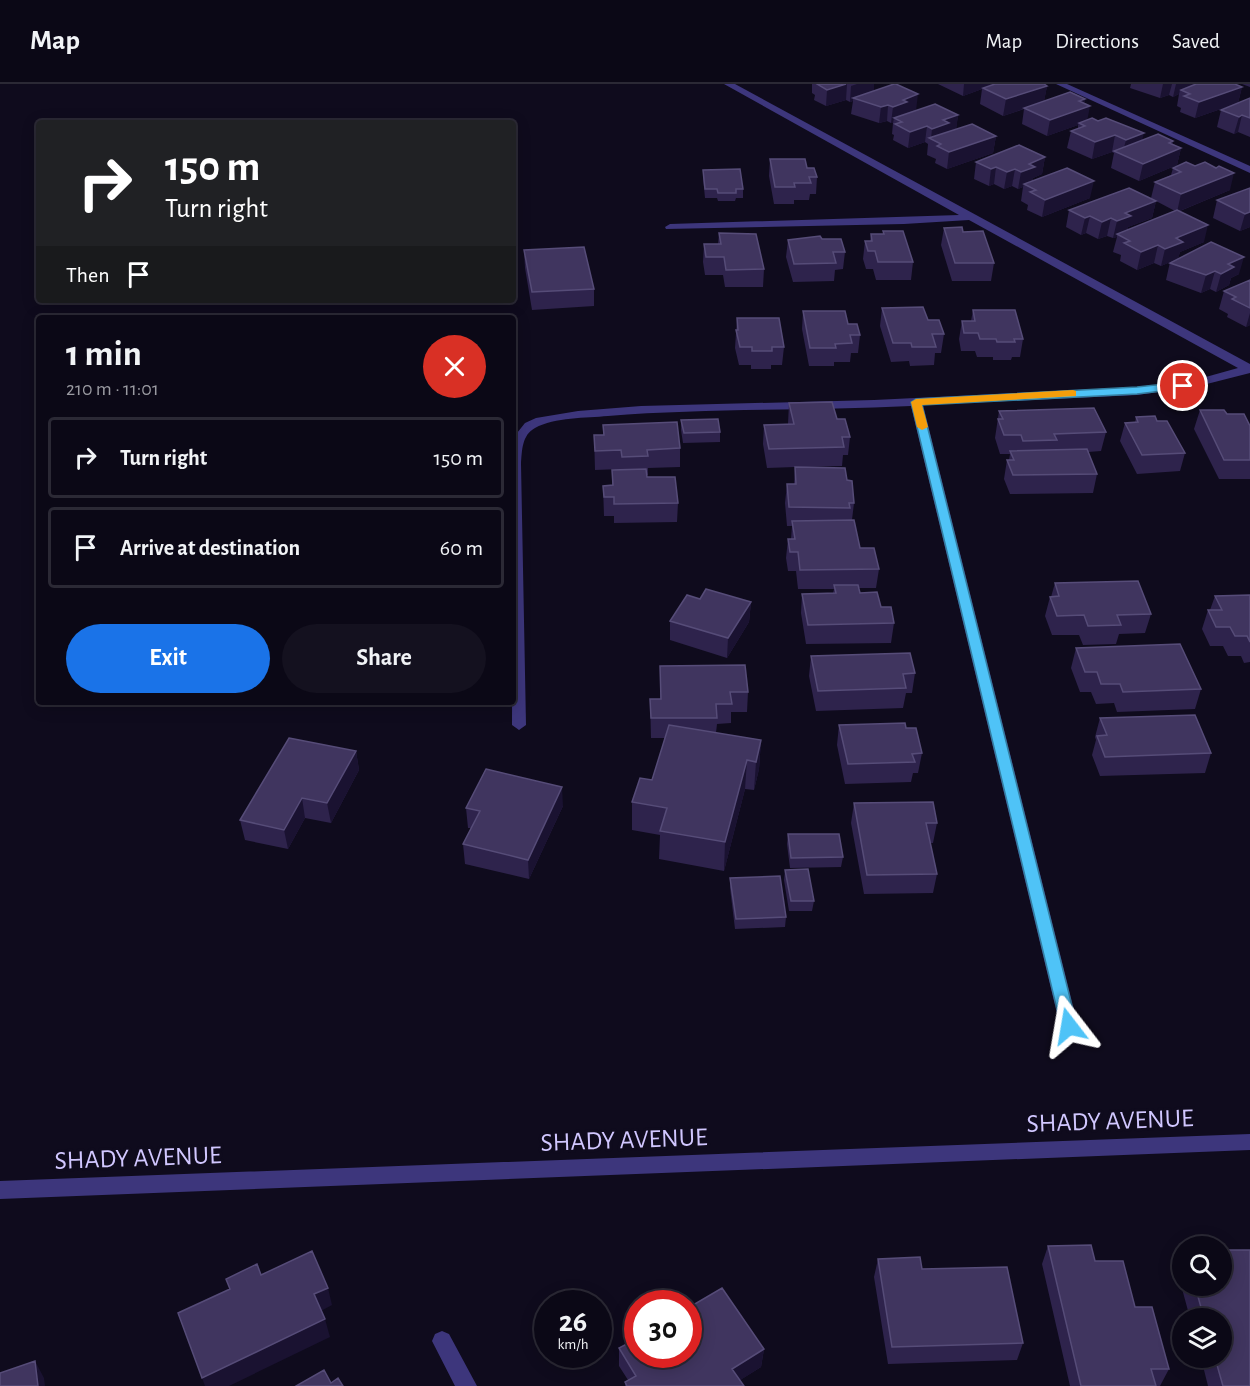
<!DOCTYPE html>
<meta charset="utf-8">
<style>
body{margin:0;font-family:"Alegreya Sans",sans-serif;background:#14111f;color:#f1f3f6;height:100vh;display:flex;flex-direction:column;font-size:22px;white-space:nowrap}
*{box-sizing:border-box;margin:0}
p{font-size:20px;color:#9a9aa1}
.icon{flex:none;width:33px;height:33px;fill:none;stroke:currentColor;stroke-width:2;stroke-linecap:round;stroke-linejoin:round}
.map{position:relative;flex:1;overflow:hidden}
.details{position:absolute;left:36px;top:231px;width:480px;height:390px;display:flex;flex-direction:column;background:#0b0816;border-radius:6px;box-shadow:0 3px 15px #0003,0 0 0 2px #2b2935}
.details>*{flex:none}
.banner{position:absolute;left:36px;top:36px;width:480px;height:183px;border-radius:6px;box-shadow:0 3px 15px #0003,0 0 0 2px #2b2935;background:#202124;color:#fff;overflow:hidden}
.buttons{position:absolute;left:1172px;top:1152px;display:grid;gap:12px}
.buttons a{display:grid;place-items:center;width:60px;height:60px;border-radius:50%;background:#0b0816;box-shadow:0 3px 15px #0003,0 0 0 2px #2b2935;font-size:30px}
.speed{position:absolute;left:534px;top:1206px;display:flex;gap:12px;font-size:30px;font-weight:700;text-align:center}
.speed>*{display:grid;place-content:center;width:78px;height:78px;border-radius:50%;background:#0b0816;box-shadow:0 3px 15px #0003,0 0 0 2px #2b2935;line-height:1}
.speed small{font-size:15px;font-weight:400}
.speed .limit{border:9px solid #d22;background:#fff;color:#111}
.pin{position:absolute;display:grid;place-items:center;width:51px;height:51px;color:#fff;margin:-26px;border:3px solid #fff;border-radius:50%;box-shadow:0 2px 6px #0007}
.me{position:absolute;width:66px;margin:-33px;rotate:346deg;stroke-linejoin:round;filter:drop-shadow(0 0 4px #0008)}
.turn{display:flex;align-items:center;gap:21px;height:126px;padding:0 30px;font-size:27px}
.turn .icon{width:78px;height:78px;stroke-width:2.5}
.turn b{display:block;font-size:42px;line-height:51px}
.then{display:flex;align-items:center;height:57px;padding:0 30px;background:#0003;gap:12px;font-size:22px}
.round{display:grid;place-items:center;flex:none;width:63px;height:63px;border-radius:32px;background:#14111f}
.summary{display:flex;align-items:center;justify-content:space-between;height:102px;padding:0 30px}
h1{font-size:36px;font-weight:700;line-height:45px}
.primary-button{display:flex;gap:12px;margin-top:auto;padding:12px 30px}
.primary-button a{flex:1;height:69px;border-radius:36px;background:#1a73e8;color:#fff;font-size:24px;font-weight:700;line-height:69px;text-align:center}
.primary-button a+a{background:#14111f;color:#f1f3f6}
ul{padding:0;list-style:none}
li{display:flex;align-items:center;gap:18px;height:81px;margin:0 12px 9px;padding:0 18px;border:3px solid #2b2935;border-radius:6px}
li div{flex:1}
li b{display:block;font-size:22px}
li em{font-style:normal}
header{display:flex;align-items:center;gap:36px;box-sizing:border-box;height:84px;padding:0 30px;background:#0b0816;border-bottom:2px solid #2b2935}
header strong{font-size:28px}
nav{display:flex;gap:33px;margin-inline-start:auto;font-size:21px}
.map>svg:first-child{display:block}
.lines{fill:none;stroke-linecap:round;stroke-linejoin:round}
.minor{fill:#3d367c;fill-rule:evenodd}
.wall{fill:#2e234c;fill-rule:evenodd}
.shaded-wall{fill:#1a1231}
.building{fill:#40355f;stroke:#564c78;stroke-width:1.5}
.route{fill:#4fc3f7;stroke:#337fa1;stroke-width:1.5}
.slow{fill:#f59e0b}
.labels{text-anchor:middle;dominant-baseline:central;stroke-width:6;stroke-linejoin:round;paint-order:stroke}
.near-street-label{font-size:26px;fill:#d1c7ff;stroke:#0f0b1d}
</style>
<header>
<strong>Map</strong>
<nav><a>Map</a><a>Directions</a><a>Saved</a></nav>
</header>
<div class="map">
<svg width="1250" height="1302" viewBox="0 0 1250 1302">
<rect width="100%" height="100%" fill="#0f0b1d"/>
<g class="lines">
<path class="minor" d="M724,0h11l515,280v9l-55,14 -58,8 -214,10 155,621 -3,5 -6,2 -6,-2 -3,-5 -149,-620c-101,5 -203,2 -303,10 -22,2 -53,1 -73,12 -13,7 -13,22 -14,36l5,261 -7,5 -7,-5 1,-287 12,-15 11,-5 42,-7 63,-5 233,-6 263,-13 58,-7 43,-12 -269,-148 -65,4 -238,5 -1,-2 5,-3 289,-9z
M1056,0h11l183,82v7z
M1250,1050v16l-1250,49v-18z
M442,1247l7,3 28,52h-22l-23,-45 3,-7z"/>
</g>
<path class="wall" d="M812,0h62v7l42,19 42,5 -2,14 40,7 -3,17 -46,16 -12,-6 1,-4 -9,-4 1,-11 -3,-2 -17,6 -15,-8 1,-5 -2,-1 1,-11h-2l-4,-2 -8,2 -28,-9 2,-13 -3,1 -4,-2 -20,6 -12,-6 1,-5 -3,-2z
M938,0h106l3,2 -3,15 41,-2 -1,4 3,17 56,20 30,1v3l8,4 -4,17 -38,16 -28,-13 3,-15 -2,-1 -20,7 -25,-11 4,-17 7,-2v-4l-31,11 -25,-12 2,-15 -21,7 -23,-12 2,-15 -19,7z
M1131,0h62v1l49,2 -4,16 -43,15 -15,-6 1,-4 -4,-2 2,-12 -6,3 -4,-2 -9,3 -30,-10z
M1242,0h8v3z
M1250,14v39l-12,-5 -4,2 -17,-7 4,-17z
M1045,73l-3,17 -9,4v3l57,17 -48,19 -15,-7 1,-5 -7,-4 2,-14 -5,2 -6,-3 -8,3 -10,-5 -5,2 -15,-7 2,-17z
M770,75l37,9 10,9 -1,17h-6l-1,6h-15v4h-20l-5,-28z
M1173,84l57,22 -50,21 24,31 -24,10 -2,6 61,16 -8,4 -2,7 -13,7 -6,-3 -9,4 -35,-13 4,-18 -9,4 -7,-3 -17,7 -17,-9 1,-6 -8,-3 4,-15 -4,1 -6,-2 -9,3 -12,-6 -5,2 -15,-8 3,-17 82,-12 4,-16 16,-7zM1156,117l19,10 -47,19v-3l24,-9z
M703,86l40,19v9h-7l-1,3h-17l-1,-3h-12l-2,-20z
M1250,104v39l-10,4 -27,-13 4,-18z
M944,144l19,4 31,31 -3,18h-39l-11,-36z
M883,147l30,31 -2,18h-35l-3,-11h-7l-3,-10 2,-18h5l1,-7h12z
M719,149l45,36 -1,18h-38l-2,-12h-18l-2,-13 1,-18h14z
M822,155l23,13 -2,17 -8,1 -1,11 -41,1 -7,-25 2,-17z
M524,166l70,39v17l-62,4 -7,-42z
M1250,196v45l-4,2 -19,-10 1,-3 -9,-5 5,-18z
M882,224l46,12 16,14 -3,19h-6l-1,12 -24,1 -1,-5 -18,1 -11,-36z
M973,226l50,29 -3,18h-8l-1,3h-18v-3h-16l-2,-6h-14l-2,-12 3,-18h9z
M803,227l45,13 12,11 -2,18h-7l-1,9h-16v4h-25l-7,-37z
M737,234l47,29 -2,18h-11v4h-20v-4h-12l-4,-17z
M789,319l48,16 13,18 -2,18h-5l-1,11 -35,1 40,13 7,23 -2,17 8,28 19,21 -3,19h-17l1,5 21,14 13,16 -3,20 -85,1 -5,-31 1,-19 31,-1 1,-4h-36l-2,-18h-8l-2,-13 2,-19h3l1,-13h-5l-2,-23 2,-19h7l1,-17 -28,1 -4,-24 1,-19 24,-1z
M1200,326l27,4 23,12v53h-31l-25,-50z
M999,327l107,21 -5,19 -13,1 9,22 -4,19 -83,1 -6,-15 3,-19h2l1,-6h-10l-5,-16z
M1136,333l49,36 -5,18 -43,3 -17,-33 5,-18 10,-1z
M681,336l39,12v10l-37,1 -2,-13z
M603,341l77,23v19l-32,1v7h-1v2l31,26 -1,19 -63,1v-7h-10l-1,-30 9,-1v-15l9,-1 -26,1 -1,-35h9z
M1055,499l96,31 -6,19 -26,1 -3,10 -33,1 -4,-10h-27l-7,-19 5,-19h1z
M1250,511v67l-6,1 -3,-7h-13l-5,-10h-13l-8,-17 6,-19h2l5,-14z
M700,515l51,3 -2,20 -22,36 -57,-18v-19z
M1076,564l125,41 -6,20 -78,3 -3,-9 -18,1 -5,-12h-11l-9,-24z
M811,572l104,17 -3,20h-6l-3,15 -87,3 -7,-35z
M660,582l88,26 -1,20h-16v11l-14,1 -1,9 45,7 -2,29 -5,21 -9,-1 -21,82 -65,-12 1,-24 -28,-5v-28l20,-22 13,-42h-14l-1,-39h10z
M1100,634l111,35 -6,20 -105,3 -8,-21 4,-15 -1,-3z
M839,641l67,3 16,25 -4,20h-5l-2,9 -66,2 -8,-39z
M356,667l3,19 -28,53 -26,-5 -17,31 -43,-9 -5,-20z
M854,719l83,20 -4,20h-3l7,31 -4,19 -69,1 -13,-71z
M563,722l-34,73 -64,-15 -2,-20 8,-16h-3l-2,-20z
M788,750l55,23 -2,10 -51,1 -3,-24z
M785,786l29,31 -2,10h-23l-5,-31z
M730,794l56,39 -1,10 -50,2 -5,-41z
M1048,1162l47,15 40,46 34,62 -9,17h-90l-28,-122z
M878,1175l44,10 101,74 -6,17 -129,4 -14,-87z
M1182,1200v2h39l29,100h-42l-7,-28h20v-40h-31l-9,-33z
M619,1264l145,1 -3,18 -21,13 4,6h-119v-4l3,-2 -9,-14z"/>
<path class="shaded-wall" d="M847,0l-1,16 -20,6 1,-16z
M857,0h17v7l-21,7v3l-3,1 1,-16z
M964,0h34l-15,4 -1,1 -19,7z
M1163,0h9l-3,11 -9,3z
M1176,0h17v2l-13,4 -1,4 -6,3z
M1047,2l-3,16 -41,14 3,-17z
M1242,3l-4,16 -43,15 4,-16z
M918,10l-2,17 -22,7 -1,5h-2l2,-16 10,-7z
M1085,15l-2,9 7,-2 -3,16 -8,1 -1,2 -31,11 3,-16 29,-19z
M888,21l-1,16 -8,2 2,-16z
M958,31l-2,16 -25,8 1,-10 11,-9z
M1242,31l-4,17 -4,2 5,-17z
M927,42l-2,16 -17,6 2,-16z
M1144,49l-4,16 -18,6 4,-15z
M1115,51l-3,17 -20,7 3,-17z
M996,52l-3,17 -46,16 2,-17z
M1173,57l-2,11 10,-4 -4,17 -38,16 4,-17 26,-21z
M1045,73l-3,17 -9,4 -1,6h-8l-1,3 -5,2 3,-17 8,-8z
M996,83l-2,17 -5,2 2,-17z
M1015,85l-3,17 -8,3 3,-17z
M1234,89l-4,17 -53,22 4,-18z
M1094,97l-4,17 -48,19 3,-17z
M1156,117l-4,17 -24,9 -1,6 -10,1v3l-4,1 4,-17 8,-8z
M1250,128v15l-10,4 5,-17z
M1090,132l-4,17 -5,2 4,-17z
M1111,134l-4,18 -9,3 4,-17z
M1208,141l-4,17 -24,10 -2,7 -17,7 4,-17 11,-11z
M1158,161l-4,18 -17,7 4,-18z
M1244,173l-5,17 -8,4 -2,7 -13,7 5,-18 7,-10z
M1215,187l-5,18 -9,4 5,-18z
M1250,229v12l-4,2z
M751,518l-2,20 -22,36 1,-20z
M761,656l-2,29 -5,21 2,-28z
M356,667l3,19 -28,53 -4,-20z
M747,676l-2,29 -21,82 1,-29z
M562,703l1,19 -34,73 -1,-19z
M302,714l3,20 -17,31 -4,-19z
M328,1204l4,17 -13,7 -5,-18z
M325,1235l5,18 -101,49h-24l-3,-8z
M764,1265l-3,18 -30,19 1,-17z
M35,1277l9,17 1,8h-7z"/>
<path class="building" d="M817,0h29l-19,6z
M894,0h2l22,10 -15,6 4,2 -14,5 -5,-2 -7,2 -28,-9z
M995,0h49l3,2 -41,13 -23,-11z
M1196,0h39l7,3 -43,15 -15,-6 6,-2 -9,-4z
M1070,8l15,7 -6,2 11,5 -40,14 -26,-12z
M1250,14v20l-8,-3 -3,2 -18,-7z
M935,20l23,11 -15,5 6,3 -17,6 -5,-3 -17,6 -15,-8 7,-2 -8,-4z
M1092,34l6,3 8,-3 38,15 -18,7 -11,-5 -20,7 -24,-11 14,-5 -6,-3z
M972,40l24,12 -47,16 -12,-6 4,-2 -12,-6z
M1158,50l15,7 -4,2 12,5 -38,16 -29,-13z
M1019,61l26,12 -16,7 6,3 -14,5 -6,-3 -8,3 -11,-5 -5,2 -15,-7z
M770,75h35l2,9h7l3,9h-8l2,6h-17l1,4h-20z
M1186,78l9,4 10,-4 11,6 3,-2 15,7 -53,21 -26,-12 26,-10 -8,-4z
M1067,84l27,13 -49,19 -15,-8 6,-2 -12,-6z
M740,85l3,20h-7v4h-18l-1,-4h-12l-2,-19z
M1129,104l27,13 -31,12 6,3 -14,5 -6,-3 -9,4 -12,-6 -5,2 -16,-8z
M1250,104v24l-5,2 -28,-14z
M1177,126l31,15 -32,13 7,4 -18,7 -7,-4 -17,7 -17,-9 6,-2 -13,-7z
M962,143l1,5 20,-1 11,32h-39l-11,-35z
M883,147h20l10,31h-35l-3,-11h-7l-3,-10h7l-1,-7h13z
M719,149l37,1 8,35 -38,1 -2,-13h-18l-2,-13h17z
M820,152l2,3h19l4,13h-12l3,11 -42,1 -6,-24z
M1211,158l33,15 -16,7 6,3 -13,7 -6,-3 -9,4 -36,-12z
M584,163l10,42 -62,3 -8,-42z
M1250,196v28l-18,-9 4,-2 -12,-6z
M923,223l5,13h11l5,14h-12l4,13h-24l-1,-4h-18l-11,-35z
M973,226h42l8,29h-9l1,3h-18l-1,-3h-16l-2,-6h-14l-2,-12h13z
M803,227h42l3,13h9l3,11h-10l2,8 -17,1 1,4h-26z
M737,234h42l5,29h-12v4h-20v-4h-12l-4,-17h2z
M832,318l5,17h8l5,18h-8l2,10 -75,2 -5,-24 30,-1 -5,-21z
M1094,324l12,24 -52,2 3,6 -34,1 -2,-6h-17l-6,-16h5l-4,-8z
M1200,326h24l3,4h17l6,12v34h-26z
M1155,332l2,5h10l18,32 -43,2 -17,-32 13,-1 -2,-5z
M718,335l2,13 -36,1 -3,-13z
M677,338l3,26 -33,2 1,6 -26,1 -1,-7 -26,1 -1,-16h10l-1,-10z
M1087,365l10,25 -84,1 -6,-15h7l-4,-9z
M795,383l50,1 2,12 5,1 2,22h-5l1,5 -61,-1 -2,-23h9z
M646,385l1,8h28l3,26 -64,1v-7h-10l-1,-11 10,-1 -1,-15z
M854,436l6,28h14l5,21 -79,1 -2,-18h-8l-2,-13h7l-3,-18z
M1138,497l13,33 -34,1 4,10 -33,1 -4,-11 -27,1 -7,-19 9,-1 -4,-13z
M834,501h24l2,8 17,-1 4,15h10l3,16 -86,2 -6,-31 34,-1z
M706,505l45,13 -23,36 -58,-17 17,-26 13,4z
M1250,511v47l-3,-6h-12l-5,-9h-14l-8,-17h14l-7,-14z
M1180,560l21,45 -78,3 -3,-8h-19l-4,-12h-12l-9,-24z
M910,569l5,20 -12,1 3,14 -88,3 -7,-35z
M745,581l3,27h-18l2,12h-16l1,14h-66l-1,-19h11l-1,-33z
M1195,631l16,38 -106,4 -8,-21 10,-1 -7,-17z
M905,639l1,5h10l6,25 -10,1 3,8 -67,2 -9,-39z
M669,641l92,15 -5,22 -9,-2 -22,82 -65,-11 7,-23 -35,-6 8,-24 12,2z
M289,654l67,13 -29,52 -25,-5 -18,32 -44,-10z
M486,685l76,18 -34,73 -65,-16 17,-33 -14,-3z
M933,718l4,21h-11l11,51 -70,1 -13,-72z
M788,750h51l4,23 -52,1z
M808,785l6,32h-23l-6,-31z
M780,792l6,41 -50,2 -6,-41z
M1091,1161l4,16h28l12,46h17l17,62h-18l5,17h-75l-33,-140z
M1221,1166h29v136h-27l-8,-28h6v-40h-17l-9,-32h26z
M312,1167l16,37 -14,6 11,25 -123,59 -24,-65 52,-24 -4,-10 31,-15 4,11z
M920,1173l2,12 85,-2 16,76 -131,4 -14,-88z
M722,1204l42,61 -32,20 12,17h-117l-2,-4 11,-6 -17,-28 19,-10v16h50v-46z
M35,1277l3,25h-38v-13z
M324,1286l7,13 7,-5 5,8h-47z"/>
<path class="route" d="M1183,298l4,1v5l-50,6 -215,11 155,621 -3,5 -5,2 -6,-2 -2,-5 -150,-624 5,-3 221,-12z"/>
<path class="slow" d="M1073,306l3,1v5l-154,9 6,22 -6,3 -5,-3 -6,-25 5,-3z"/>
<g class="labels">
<g class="near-street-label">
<text transform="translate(1110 1037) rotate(-2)">SHADY AVENUE</text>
<text transform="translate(624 1056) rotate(-2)">SHADY AVENUE</text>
<text transform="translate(138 1074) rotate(-2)">SHADY AVENUE</text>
</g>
</g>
</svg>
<div class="buttons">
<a><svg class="icon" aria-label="search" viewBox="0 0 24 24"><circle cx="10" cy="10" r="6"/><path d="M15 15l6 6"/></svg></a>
<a><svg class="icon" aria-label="layers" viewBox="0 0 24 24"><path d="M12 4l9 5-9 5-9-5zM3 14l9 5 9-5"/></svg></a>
</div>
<div class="speed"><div>26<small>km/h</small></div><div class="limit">30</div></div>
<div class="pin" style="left:1183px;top:302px;background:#d93025"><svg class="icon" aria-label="arrive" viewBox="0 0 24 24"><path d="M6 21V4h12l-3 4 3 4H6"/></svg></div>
<svg class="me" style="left:1069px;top:942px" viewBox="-20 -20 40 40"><path d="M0-17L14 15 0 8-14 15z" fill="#4fc3f7" stroke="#fff" stroke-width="4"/></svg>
<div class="banner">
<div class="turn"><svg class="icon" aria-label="right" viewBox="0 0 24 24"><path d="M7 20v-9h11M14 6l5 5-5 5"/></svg><div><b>150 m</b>Turn right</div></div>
<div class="then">Then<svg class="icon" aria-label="arrive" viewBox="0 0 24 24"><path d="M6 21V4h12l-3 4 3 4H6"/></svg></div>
</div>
<section class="details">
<div class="summary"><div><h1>1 min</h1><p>210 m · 11:01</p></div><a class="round" style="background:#d93025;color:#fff"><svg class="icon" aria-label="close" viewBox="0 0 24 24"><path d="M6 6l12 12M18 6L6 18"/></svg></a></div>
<ul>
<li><svg class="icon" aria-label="right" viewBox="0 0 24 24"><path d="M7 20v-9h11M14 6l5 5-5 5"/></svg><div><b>Turn right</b></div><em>150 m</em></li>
<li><svg class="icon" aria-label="arrive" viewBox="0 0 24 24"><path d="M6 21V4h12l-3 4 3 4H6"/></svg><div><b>Arrive at destination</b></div><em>60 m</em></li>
</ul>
<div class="primary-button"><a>Exit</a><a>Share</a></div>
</section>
</div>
